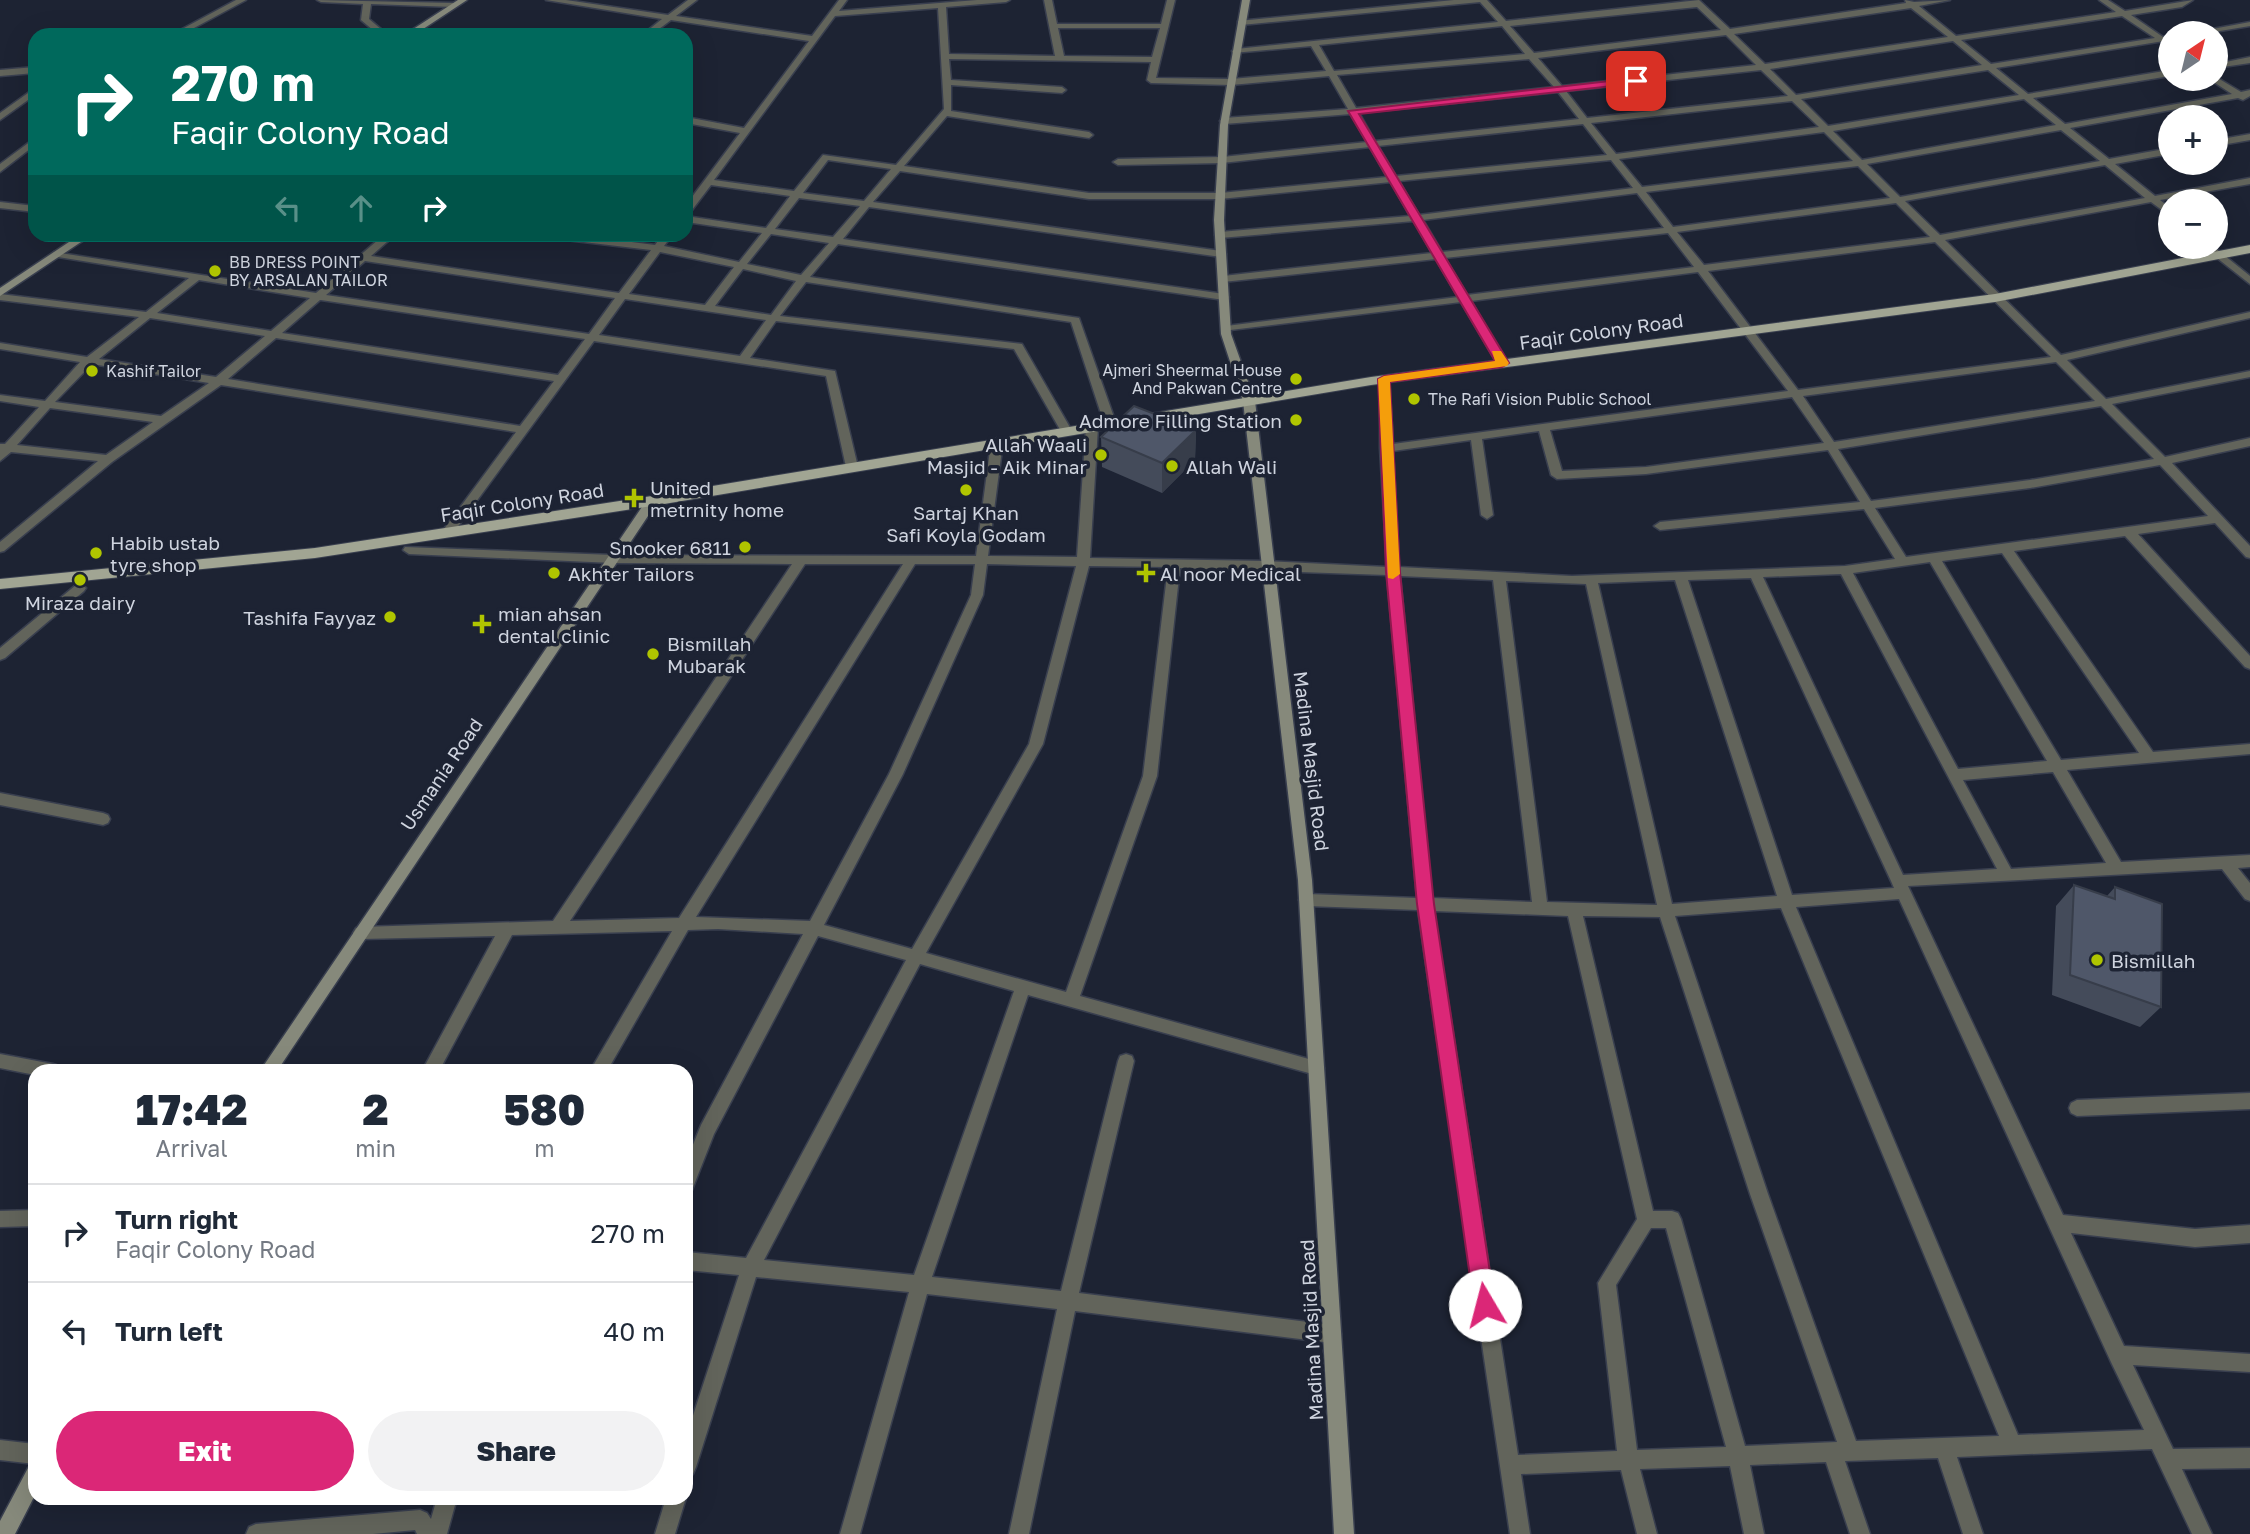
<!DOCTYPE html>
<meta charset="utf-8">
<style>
body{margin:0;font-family:"Golos Text",sans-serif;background:#f2f2f3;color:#1f2937;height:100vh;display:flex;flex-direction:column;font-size:26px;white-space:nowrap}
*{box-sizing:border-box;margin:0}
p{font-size:23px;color:#747a83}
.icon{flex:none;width:38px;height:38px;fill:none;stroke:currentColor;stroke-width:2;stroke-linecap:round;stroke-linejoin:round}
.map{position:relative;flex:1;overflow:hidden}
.panel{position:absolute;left:28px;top:1064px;width:665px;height:441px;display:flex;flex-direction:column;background:#fff;border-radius:21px;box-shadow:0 7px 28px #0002}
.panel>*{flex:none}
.banner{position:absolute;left:28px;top:28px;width:665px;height:214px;border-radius:21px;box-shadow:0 7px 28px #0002;background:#00695c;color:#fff;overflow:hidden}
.needle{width:46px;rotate:35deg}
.buttons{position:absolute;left:2158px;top:21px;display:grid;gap:14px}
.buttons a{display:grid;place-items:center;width:70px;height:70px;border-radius:50%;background:#fff;box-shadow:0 7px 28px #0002;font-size:35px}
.pin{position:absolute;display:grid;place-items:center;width:60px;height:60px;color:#fff;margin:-30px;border-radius:14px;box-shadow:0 4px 10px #0006}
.me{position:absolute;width:77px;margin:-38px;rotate:352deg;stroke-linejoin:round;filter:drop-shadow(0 0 5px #0008)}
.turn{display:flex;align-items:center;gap:24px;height:147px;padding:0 28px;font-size:32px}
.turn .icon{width:91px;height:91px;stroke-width:2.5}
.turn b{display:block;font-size:49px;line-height:60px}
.lanes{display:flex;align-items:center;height:66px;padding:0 28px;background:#0003;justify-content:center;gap:35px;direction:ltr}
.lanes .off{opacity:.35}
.eta{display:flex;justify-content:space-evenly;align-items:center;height:119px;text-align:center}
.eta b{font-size:42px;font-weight:800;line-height:49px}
.button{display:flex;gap:14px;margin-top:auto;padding:14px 28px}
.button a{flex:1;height:80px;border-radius:42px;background:#db2777;color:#fff;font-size:28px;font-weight:800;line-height:80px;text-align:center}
.button a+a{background:#f2f2f3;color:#1f2937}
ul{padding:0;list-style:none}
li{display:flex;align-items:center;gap:21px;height:98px;padding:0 28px;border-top:2px solid #e0e1e3}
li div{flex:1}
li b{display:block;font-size:26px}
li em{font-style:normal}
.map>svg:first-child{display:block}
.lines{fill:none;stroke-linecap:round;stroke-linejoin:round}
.street-casing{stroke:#393f4f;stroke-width:3}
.secondary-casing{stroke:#393f4f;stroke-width:3}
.primary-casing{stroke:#393f4f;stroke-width:2}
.street{fill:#62645b;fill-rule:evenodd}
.secondary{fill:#86897b;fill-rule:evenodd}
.primary{fill:#a1a593;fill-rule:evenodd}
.wall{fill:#444b5a}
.shaded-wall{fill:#373d4a}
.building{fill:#4f5769;stroke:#373d4a;stroke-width:2}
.route{fill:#db2777;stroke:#8e194d;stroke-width:2}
.slow{fill:#f59e0b}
.poi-dot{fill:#b0c500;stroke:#1d2333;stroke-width:2.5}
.labels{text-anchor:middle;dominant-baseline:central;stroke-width:7;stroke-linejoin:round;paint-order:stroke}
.far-poi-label{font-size:16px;fill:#cfd4df;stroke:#1d2333;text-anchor:start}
.street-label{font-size:19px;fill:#cfd4df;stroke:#1d2333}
.poi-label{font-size:19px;fill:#cfd4df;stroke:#1d2333;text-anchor:start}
</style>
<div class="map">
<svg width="2250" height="1534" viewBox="0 0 2250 1534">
<rect width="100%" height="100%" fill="#1d2333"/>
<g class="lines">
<defs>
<path id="street" d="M236,0h10l-65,35h-10z
M317,0l137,3 4,2 -4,2 -83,-3 -2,15 19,16h-9l-18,-15 2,-16 -42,-2z
M546,0h20l102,15 20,-15h9l-21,16 136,20 27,-36h8l-8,11 138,-11h33l-4,2 -60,5 3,47 106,2 -11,-56h8l5,24h104l6,-24h8l-19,78 75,1 95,-8 -15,-25 -78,7 -1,-2 4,-2 262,-27 -18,-20 -239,23h-3v-4l216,-21h33l19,21 193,-21 31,29 176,-26 -1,-3 9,2 36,-2 -31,6 37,30 160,-24 -17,-12h9l17,11 68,-11 -11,7 -51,8 32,22 7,-1v4l-174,28 32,26 142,-24v6l-137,22 32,26 167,-30 -20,-13 -1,-2h5v-2l25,15 9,-2v6l-7,4 -5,-2 -168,30 39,31 61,-11v6l-55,10 40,32 95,-18v6l-90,16 10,8v8l-19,-14 -206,38 116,115 189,-43v6l-183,42 39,39 144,-28v6l-138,27 53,53 85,-19v8l-78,17 78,83v12l-4,-1 -31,-34 -77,11 112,122v13l-5,-2 -120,-131 -111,15 139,201 97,-8v10l-183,16 54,92 129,-7v12l-12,1 12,15v18l-5,-2 -23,-30 -314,17 155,329 132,14 55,-4v18l-55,4 -124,-14 53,113 126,8v18l-117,-7 40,84 77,-1v20l-68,1 30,65h-20l-40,-85 -195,8 26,77h-20l-25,-76 -93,3 25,73h-20l-24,-72 -76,3 14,69h-20l-14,-68 -90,3 17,65h-20l-16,-64 -100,4 9,60h-20l-92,-624 -111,-4 -5,-2 -3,-4 3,-4 5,-2 110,4 -30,-323 -207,-7 -23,208 -77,220 236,65 6,2 2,5 -2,5 -6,2 -288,-80 -96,282 129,14 57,-230 2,-5 6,-2 6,2 2,5 -55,232 253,32 7,2 2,7 -2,7 -7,2 -257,-32 -46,223h-20l48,-225 -130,-15 -67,240h-20l69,-242 -153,-15 -60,190 -3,7 -7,3v-40l53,-162 -53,-5v-18l60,6 160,-298 -88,-24 -104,198 -22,56 -6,2v-30l15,-37 102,-191 -85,-5 -30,1 -81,141h-17l82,-140 -160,4 -73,136h-17l73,-135 -134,3 -5,-1 -3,-5 3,-5 5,-1 192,-6 239,-357 -179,-1 -204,-9 -6,-4 2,-3 208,8 363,1 15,-114 6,-4 6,4 -15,114 89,1 9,-130 6,-3 6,3 -8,131 176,3 121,6 -7,-119v-71h8l1,2 4,65 395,-53 -90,-119 -227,29 36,62 -5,3 -5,-3 -36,-61 -239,29v-4l4,-1 232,-29 -22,-38 -213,23 -5,-3 5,-3 209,-23 -18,-32 -194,17 -5,-3 5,-3 190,-16 -19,-34 -171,17h-131l-189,-28 -27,31 348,49 5,3 -5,3 -352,-50 -26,32 381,55 5,3 -5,3 -386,-56 -28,33 269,41 37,105 -6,3 -6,-3 -33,-101 -265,-40 -26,34 242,28 50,87 -6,4 -4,-2 -48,-84 -238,-28 -26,37 85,13 23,96 -6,4 -6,-4 -20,-91 -232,-35 -143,195h-8l-2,-3 75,-101 -295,-47 -109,77 -108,89 -4,1v-10l98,-81 -87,-9 -11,9v-17h5l34,-37 -39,-6v-6l45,6 35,-39 -80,-13v-6l87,14 52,-40 -139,-17v-6l146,18 43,-34 -131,-21 -5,-3 1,-2 262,41 69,-59h11l-25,22 248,37 32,-43 -110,-13 -5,-3h33l86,11 8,-11h10l-9,12 75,16 23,-29 -76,-11v-6l80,12 24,-32 -79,-11 -22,29 -3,1v-10l54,-72 -54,-10v-6l58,11 65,-87 -138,-21 -20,15h-9l20,-16zM1697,7l24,23 -187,23 -24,-27zM938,8l6,101 -48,56 -73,-10 -29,36 -80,-11 121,-164zM1911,8l37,29 -183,27 -31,-30zM2122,16l33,22 -164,26 -30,-24zM1502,26l23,28 -191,17 -15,-26zM1058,28h102l-8,29 -88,-1zM1726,35l30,30 -194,21 -24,-28zM1953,41l29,24 -186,30 -26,-26zM949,59l202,3 -4,18 4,3 80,2 98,-9 19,33 -124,9 -4,3 4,3 127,-10 16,28 -145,15 -104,2 -5,3 5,3 104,-2 148,-16 17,30 -167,16h-131l-185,-27 43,-50 142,22 4,-3 -4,-3 -138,-21v-26l111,8 4,-3 -4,-3 -111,-7zM1529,59l25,28 -198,21 -19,-33zM1761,70l27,26 -201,22 -21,-27zM1988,70l31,25 -191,31 -27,-27zM1558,92l21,27 -204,22 -16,-28zM2024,99l32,26 -194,35 -29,-29zM1792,101l27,26 -203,27 -25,-31zM1583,124l24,31 -211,21 -18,-30zM2061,130l39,31 -200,36 -33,-33zM1824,132l29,29 -211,26 -23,-28zM828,160l63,9 -27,32 -61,-8zM1611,160l22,28 -214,27 -20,-34zM2105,165l40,33 -205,37 -35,-34zM1858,166l32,32 -217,29 -27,-35zM1637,193l27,35 -222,24 -19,-32zM799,198l61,8 -27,31 -58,-8zM1896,203l34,34 -226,28 -27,-33zM1668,233l26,34 -227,28 -22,-37zM771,234l58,9 -28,32 -54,-11zM1935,242l116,115 -253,33 -90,-119zM660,252l74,15 -29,38 -76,-11zM365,261l250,37 -26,36 -263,-39zM743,269l53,12 -25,34 -56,-9zM199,280l111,18 -39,33 -114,-18zM625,299l141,21 -26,36 -141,-21zM320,300h1l264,39 -27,36 -276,-42zM150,318l115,18 -49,41 -117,-18zM276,338l278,43 -34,45 -292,-47zM2056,362l39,39 -261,41 -31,-46zM92,364l117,19 -48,33 -106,-14zM1792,397l32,46 -178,24 -84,4 -12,-41zM2101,406l53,53 -124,21 -159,21 -33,-52zM50,408l103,14 -47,33 -89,-10zM1539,431l12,44 6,4 89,-5 182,-24 32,52 -200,20 -6,4 6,4 204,-21 31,50 -50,7 -273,10 -173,-9 -6,-116 78,-11 10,75 6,4 6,-4 -11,-76zM2160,465l48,51 -302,41 -31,-49 155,-20zM2002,553l137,200 -78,7 -119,-199zM1930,562l117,199 -89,8 -105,-196zM805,564h98l-224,354 -109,3zM915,564h60l-4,31 -82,179 -79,147 -114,-4zM987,564l89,2 -47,178 -117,205 -88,-24 79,-151 80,-179zM1089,566l79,1 -25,209 -77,216 -140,-39 117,-209zM1841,574l156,295 -94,6 -140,-298zM1400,576l93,4 39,322 -100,-4zM1751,578l140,303 3,7 -102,7 -104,-315zM1675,580l102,316 -105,8 -74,-321zM1506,581l80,3 71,321 -110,-3zM2053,772l53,91 -95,6 -48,-89zM1899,899l212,463 33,68 -126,5 -222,-528zM1781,908l218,528 -143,5 -88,-247 -93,-278zM1434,911l134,5 69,303 -39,64 19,168 -99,4zM1583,916l77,1 90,277 87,248 -92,4 -64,-227 -3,-6 -6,-2h-19zM920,964l94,27 -100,284 -150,-15zM1651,1228h15l60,219 -89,3 -21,-165z
M2250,22v4l-42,7h-17z
M2250,57v6l-34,5v-4z
M35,67v6l-35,3v-6z
M35,88v7l-35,25v-7z
M2250,134v6l-34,6v-6z
M35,138v7l-35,27v-8z
M0,202l35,4v6l-35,-4z
M2203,247h11l36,29v8z
M80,584l6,4 -2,3 -79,67 -5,2v-12l76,-63z
M0,793l103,20 5,2 2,4 -2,4 -5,2 -103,-20z
M0,1054l53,10 6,2 2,5h-26v4l-35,-7z
M2250,1093v16l-173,7 -6,-3 -2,-5 2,-5 6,-3z
M35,1210v16l-35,1v-16z
M0,1440l35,4v20l-35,-4z
M437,1498h20l-10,36h-30l-2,-4 -42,4h-127l3,-7 7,-3 164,-14 7,3 4,6z
M666,1498h20l-11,36h-20z"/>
<path id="secondary" d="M458,0h9l-53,35h-10z
M1242,0h8l-22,125 -4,95 7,114 24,67 57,479 42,654h-20l-36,-654 -55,-479 -22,-67 -7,-114 6,-95z
M81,234h12l-93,62v-8z
M652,497l4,1v6l-379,567h-17l388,-573z
M35,1465v30l-20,39h-15v-13l28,-53z"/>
<path id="primary" d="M2250,245v8l-255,49 -624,83 -719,121 -337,52 -315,31v-10l315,-31 337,-52 719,-119 624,-83z"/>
</defs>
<use href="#street" class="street-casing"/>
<use href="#secondary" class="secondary-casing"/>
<use href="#primary" class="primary-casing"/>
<use href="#street" class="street"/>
<use href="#secondary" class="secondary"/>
<use href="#primary" class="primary"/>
</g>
<path class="wall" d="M1196,430l-1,30 -33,33 -60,-26 -1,-30z
M2074,885l33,11 8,-9 46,120 -21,20 -88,-32 4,-89z"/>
<path class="shaded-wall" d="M1196,430l-1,30 -33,33v-30z"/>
<path class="building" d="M1134,406l62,24 -34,33 -61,-26z
M2074,885l41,14v-12l47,17 -1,103 -91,-32z"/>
<path class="route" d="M1636,78l4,5 -281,31 150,249 -7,4 -112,15 10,190 34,332 61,401 -3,8 -7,3 -7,-3 -4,-8 -57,-401 -31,-332 -8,-193 6,-3 111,-15 -147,-250z"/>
<path class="slow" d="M1492,351h9l8,12 -2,3 -117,16 10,192 -7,5 -5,-1 -10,-199 6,-3 111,-15z"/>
<g class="poi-dot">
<circle cx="215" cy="271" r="7"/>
<circle cx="92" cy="371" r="7"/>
<circle cx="1296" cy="379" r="7"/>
<circle cx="1414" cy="399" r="7"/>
<circle cx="1296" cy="420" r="7"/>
<circle cx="1101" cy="455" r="7"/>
<circle cx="1172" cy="466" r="7"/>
<circle cx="966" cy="490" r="7"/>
<path d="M630.5 487.5h7v7h7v7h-7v7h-7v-7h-7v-7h7z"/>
<circle cx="745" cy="547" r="7"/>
<circle cx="96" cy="553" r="7"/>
<circle cx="554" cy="573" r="7"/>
<path d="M1142.5 562.5h7v7h7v7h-7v7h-7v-7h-7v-7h7z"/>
<circle cx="80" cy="580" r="7"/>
<circle cx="390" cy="617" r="7"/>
<path d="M478.5 613.5h7v7h7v7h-7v7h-7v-7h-7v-7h7z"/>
<circle cx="653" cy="654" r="7"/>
<circle cx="2097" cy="960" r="7"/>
</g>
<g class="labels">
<g class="far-poi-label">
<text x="229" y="262">BB DRESS POINT<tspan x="229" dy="18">BY ARSALAN TAILOR</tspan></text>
<text x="1282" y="370" text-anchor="end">Ajmeri Sheermal House<tspan x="1282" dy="18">And Pakwan Centre</tspan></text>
<text x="106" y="371">Kashif Tailor</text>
<text x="1428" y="399">The Rafi Vision Public School</text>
</g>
<g class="street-label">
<text transform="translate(1601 331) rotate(-8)">Faqir Colony Road</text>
<text transform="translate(522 502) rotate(-9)">Faqir Colony Road</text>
<text transform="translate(1312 761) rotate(83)">Madina Masjid Road</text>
<text transform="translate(441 774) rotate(-56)">Usmania Road</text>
<text transform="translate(1311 1330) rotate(-93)">Madina Masjid Road</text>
</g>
<g class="poi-label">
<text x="1282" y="420" text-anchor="end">Admore Filling Station</text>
<text x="1087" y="444" text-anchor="end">Allah Waali<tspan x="1087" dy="22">Masjid - Aik Minar</tspan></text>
<text x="1186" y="466">Allah Wali</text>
<text x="650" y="487">United<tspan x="650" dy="22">metrnity home</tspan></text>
<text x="966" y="512" text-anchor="middle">Sartaj Khan<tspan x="966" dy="22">Safi Koyla Godam</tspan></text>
<text x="110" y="542">Habib ustab<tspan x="110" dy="22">tyre shop</tspan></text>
<text x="731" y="547" text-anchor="end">Snooker 6811</text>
<text x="568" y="573">Akhter Tailors</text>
<text x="1160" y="573">Al noor Medical</text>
<text x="80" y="602" text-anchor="middle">Miraza dairy</text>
<text x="498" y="613">mian ahsan<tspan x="498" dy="22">dental clinic</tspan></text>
<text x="376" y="617" text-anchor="end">Tashifa Fayyaz</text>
<text x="667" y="643">Bismillah<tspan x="667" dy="22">Mubarak</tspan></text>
<text x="2111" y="960">Bismillah</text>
</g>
</g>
</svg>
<div class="buttons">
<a><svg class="needle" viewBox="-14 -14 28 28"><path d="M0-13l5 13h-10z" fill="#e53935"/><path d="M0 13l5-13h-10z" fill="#747a83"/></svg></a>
<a>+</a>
<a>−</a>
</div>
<div class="pin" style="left:1636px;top:81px;background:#d93025"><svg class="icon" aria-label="arrive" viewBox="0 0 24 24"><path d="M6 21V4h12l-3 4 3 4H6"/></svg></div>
<svg class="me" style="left:1485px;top:1305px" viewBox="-20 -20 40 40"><circle r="19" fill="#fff"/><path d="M0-13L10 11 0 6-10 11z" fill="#db2777"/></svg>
<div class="banner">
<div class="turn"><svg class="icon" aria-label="right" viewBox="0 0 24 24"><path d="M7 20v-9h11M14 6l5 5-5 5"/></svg><div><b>270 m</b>Faqir Colony Road</div></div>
<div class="lanes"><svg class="icon off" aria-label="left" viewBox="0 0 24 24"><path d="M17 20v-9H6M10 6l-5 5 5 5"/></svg><svg class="icon off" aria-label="ahead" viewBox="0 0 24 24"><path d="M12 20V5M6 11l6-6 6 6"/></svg><svg class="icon" aria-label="right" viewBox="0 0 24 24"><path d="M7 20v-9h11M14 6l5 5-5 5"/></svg></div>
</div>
<section class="panel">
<div class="eta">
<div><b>17:42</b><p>Arrival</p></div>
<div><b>2</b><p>min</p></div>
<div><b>580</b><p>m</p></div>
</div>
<ul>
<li><svg class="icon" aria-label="right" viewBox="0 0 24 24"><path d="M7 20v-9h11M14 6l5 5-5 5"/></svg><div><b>Turn right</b><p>Faqir Colony Road</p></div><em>270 m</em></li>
<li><svg class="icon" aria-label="left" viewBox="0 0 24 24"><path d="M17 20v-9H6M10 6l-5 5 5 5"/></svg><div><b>Turn left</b></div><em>40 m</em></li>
</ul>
<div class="button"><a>Exit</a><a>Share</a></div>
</section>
</div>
